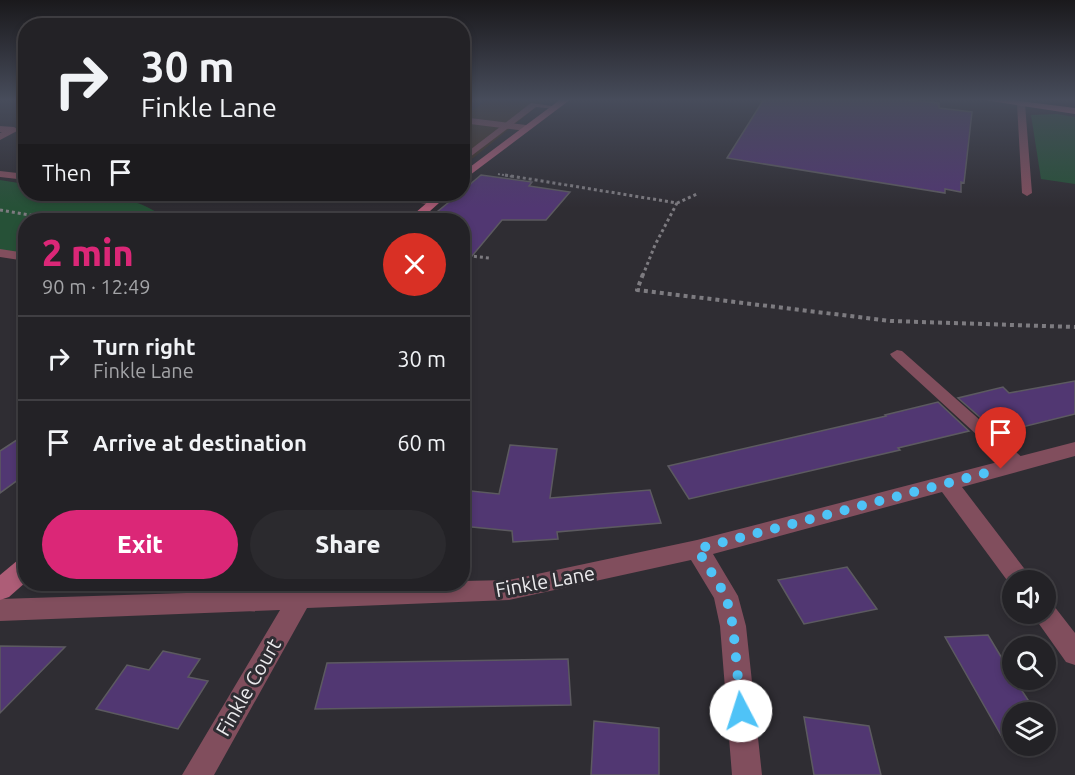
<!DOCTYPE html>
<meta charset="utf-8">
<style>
body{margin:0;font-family:Ubuntu,sans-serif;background:#2b2a2e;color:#f1f3f6;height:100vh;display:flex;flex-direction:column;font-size:22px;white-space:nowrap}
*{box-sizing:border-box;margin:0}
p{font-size:20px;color:#a3a4a7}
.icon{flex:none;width:33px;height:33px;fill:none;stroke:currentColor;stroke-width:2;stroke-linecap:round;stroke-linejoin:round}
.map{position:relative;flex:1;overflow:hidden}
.details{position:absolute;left:18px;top:213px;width:452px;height:378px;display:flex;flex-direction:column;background:#232226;border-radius:24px;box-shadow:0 3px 9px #0003,0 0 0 2px #403f43}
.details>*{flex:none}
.top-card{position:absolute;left:18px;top:18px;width:452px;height:183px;border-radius:24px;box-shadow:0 3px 9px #0003,0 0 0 2px #403f43;background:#232226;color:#f1f3f6;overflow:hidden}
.tools{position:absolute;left:1002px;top:570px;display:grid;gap:12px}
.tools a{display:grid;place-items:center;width:54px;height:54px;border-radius:50%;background:#232226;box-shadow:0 3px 9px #0003,0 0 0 2px #403f43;font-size:30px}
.pin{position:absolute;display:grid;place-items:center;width:51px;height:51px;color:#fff;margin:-62px -26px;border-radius:50% 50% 50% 0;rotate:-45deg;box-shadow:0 0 6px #0007}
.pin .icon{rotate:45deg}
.me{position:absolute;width:66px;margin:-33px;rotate:355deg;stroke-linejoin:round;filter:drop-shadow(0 0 4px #0008)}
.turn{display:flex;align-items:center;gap:21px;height:126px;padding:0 24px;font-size:27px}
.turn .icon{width:78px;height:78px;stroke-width:2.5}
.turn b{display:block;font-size:42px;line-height:51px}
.then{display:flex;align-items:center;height:57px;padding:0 24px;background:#0003;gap:12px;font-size:22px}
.round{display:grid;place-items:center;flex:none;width:63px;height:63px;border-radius:32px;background:#2b2a2e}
.headline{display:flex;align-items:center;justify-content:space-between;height:102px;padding:0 24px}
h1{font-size:36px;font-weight:800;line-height:45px;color:#db2777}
.button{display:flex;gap:12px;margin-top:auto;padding:12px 24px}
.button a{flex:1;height:69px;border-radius:36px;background:#db2777;color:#fff;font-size:24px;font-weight:800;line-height:69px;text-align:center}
.button a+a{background:#2b2a2e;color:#f1f3f6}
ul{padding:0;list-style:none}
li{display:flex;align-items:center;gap:18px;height:84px;padding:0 24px;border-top:2px solid #403f43}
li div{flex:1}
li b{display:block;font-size:22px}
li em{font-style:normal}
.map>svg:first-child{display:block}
.commercial{fill:#413326}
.green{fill:#265137}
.building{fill:#513772;stroke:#5c5a60;stroke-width:1.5}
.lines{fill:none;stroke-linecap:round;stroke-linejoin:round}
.path-far2{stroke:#7d7b80;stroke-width:2;stroke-dasharray:2 2;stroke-linecap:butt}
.path-far1{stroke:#7d7b80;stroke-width:3;stroke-dasharray:3 3;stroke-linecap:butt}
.path{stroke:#7d7b80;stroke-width:4;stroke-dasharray:4 4;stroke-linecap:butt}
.lane{fill:#814e5d;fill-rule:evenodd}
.street{fill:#814e5d;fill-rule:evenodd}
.secondary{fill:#ad5d77;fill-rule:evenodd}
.route{stroke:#4fc3f7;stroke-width:10;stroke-dasharray:0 18}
.labels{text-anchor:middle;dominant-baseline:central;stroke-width:6;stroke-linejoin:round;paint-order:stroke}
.near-street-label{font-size:20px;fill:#ecebee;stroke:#2f2d33}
</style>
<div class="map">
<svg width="1075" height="775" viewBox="0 0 1075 775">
<rect width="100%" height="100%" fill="#2f2d33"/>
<path class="commercial" d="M490,99l55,1 -83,67v-50z"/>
<path class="green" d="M1057,114l18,3v67l-34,-5 -10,-64z
M0,180l25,4 1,10c43,0 94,-5 132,19l-12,7h-120l-1,37 -25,-4z"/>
<path class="building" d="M764,99h130l45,4v5l33,4 -8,71 -3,-1v10l-16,-3v4l-218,-35z
M481,175l51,7 -3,4 41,6 -24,28h-44l-40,48v-48h-35l32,-26h3v-3z
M1075,381v33l-65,16 -9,-7 -11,3 -32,-28 45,-11 6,6z
M938,402l31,29 -71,17 2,2 -211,49 -21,-33 218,-50 -1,-1z
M26,434v40l-26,19v-42z
M510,445l47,4 -7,49 100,-8 11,33 -104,9 1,7 -45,3 -1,-11 -50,-5v-36l37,4z
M847,567l30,42 -73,15 -26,-44z
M988,635l24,40v5h3l21,32h-24v24l-10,1 -57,-100z
M0,646l65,1 -65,66z
M163,651l37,8 -12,18 20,4 -30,48 -82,-20 31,-44 22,5z
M568,659l3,46 -256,4 12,-46z
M804,717l65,9 12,49h-67z
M594,721l65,7v47h-68z"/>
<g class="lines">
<path class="path-far2" d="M498,174l16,3"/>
<path class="path-far1" d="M505,175l172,28 -22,42 -12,30
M677,203l20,-9
M0,210l41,7 105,-3
M462,255l27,3"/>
<path class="path" d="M643,274l-6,16 254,31 184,6"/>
<path class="lane" d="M1021,102l4,2 7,89 -5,3 -5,-3 -5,-89z
M531,103l28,4 -4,2 -19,-2 -74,56v-7z
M897,350l5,1 123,109 3,4 -3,4h-12l-121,-111 -2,-3z"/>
<path class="street" d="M462,117l64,8 5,3 -5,3 -64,-8z
M0,126l14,1 5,3 -19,10v-7l2,-1h-2z
M0,171l26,3v6l-26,-3z
M145,194h70l-2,2c-18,5 -52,11 -68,-2z
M384,194c15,-2 43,-3 55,7l-6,4 -43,-7z
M0,249l26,4v8l-26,-4z
M1075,442v14l-113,31 71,93h-21v7l-70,-95 -229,62 25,42 8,30 16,149h-30l-12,-149 -6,-28 -23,-38 -182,40 -202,8 -93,167h-32l98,-165 -280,11v-22l462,-15v-3l47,-1 188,-40z
M1046,603l8,3 21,27v32l-9,-3 -34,-48h14z"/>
<path class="secondary" d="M561,99h10l-109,82v-8z
M978,99h26l71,9v6z
M437,194h12l-29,26h-13z
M26,557v25l-17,15 -9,3v-25l18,-15z"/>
</g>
<linearGradient id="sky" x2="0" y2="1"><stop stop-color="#1a191c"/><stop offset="0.48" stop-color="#474c5b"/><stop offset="1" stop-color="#474c5b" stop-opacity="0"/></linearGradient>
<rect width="1075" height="208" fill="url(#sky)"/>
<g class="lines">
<path class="route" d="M741,711l-8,-85 -7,-30 -29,-47 304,-80"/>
</g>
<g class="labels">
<g class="near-street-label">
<text transform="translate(545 581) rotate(-10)">Finkle Lane</text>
<text transform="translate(248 687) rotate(-60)">Finkle Court</text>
</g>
</g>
</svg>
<div class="tools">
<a><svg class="icon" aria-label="sound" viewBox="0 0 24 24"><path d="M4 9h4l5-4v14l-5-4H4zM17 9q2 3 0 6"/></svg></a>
<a><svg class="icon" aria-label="search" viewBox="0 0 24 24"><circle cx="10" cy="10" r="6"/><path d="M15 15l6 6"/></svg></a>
<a><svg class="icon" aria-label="layers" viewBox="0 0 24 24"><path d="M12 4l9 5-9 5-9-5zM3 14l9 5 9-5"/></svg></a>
</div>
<div class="pin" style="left:1001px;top:469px;background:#d93025"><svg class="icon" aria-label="arrive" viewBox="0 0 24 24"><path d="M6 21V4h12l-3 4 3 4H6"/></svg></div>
<svg class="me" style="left:741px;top:711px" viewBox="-20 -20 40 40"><circle r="19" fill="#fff"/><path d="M0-13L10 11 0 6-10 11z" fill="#4fc3f7"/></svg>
<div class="top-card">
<div class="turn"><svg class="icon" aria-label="right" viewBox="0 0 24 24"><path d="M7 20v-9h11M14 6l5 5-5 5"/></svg><div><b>30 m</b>Finkle Lane</div></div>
<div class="then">Then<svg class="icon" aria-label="arrive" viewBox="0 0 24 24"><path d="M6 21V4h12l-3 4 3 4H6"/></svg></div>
</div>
<section class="details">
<div class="headline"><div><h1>2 min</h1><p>90 m · 12:49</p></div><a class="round" style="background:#d93025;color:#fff"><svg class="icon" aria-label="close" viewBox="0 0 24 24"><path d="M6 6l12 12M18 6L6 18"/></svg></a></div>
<ul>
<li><svg class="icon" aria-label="right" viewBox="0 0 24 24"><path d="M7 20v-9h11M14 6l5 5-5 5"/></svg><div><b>Turn right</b><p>Finkle Lane</p></div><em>30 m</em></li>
<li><svg class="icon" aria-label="arrive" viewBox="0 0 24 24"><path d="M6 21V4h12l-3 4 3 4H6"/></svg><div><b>Arrive at destination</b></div><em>60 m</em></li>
</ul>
<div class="button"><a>Exit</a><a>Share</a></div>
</section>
</div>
